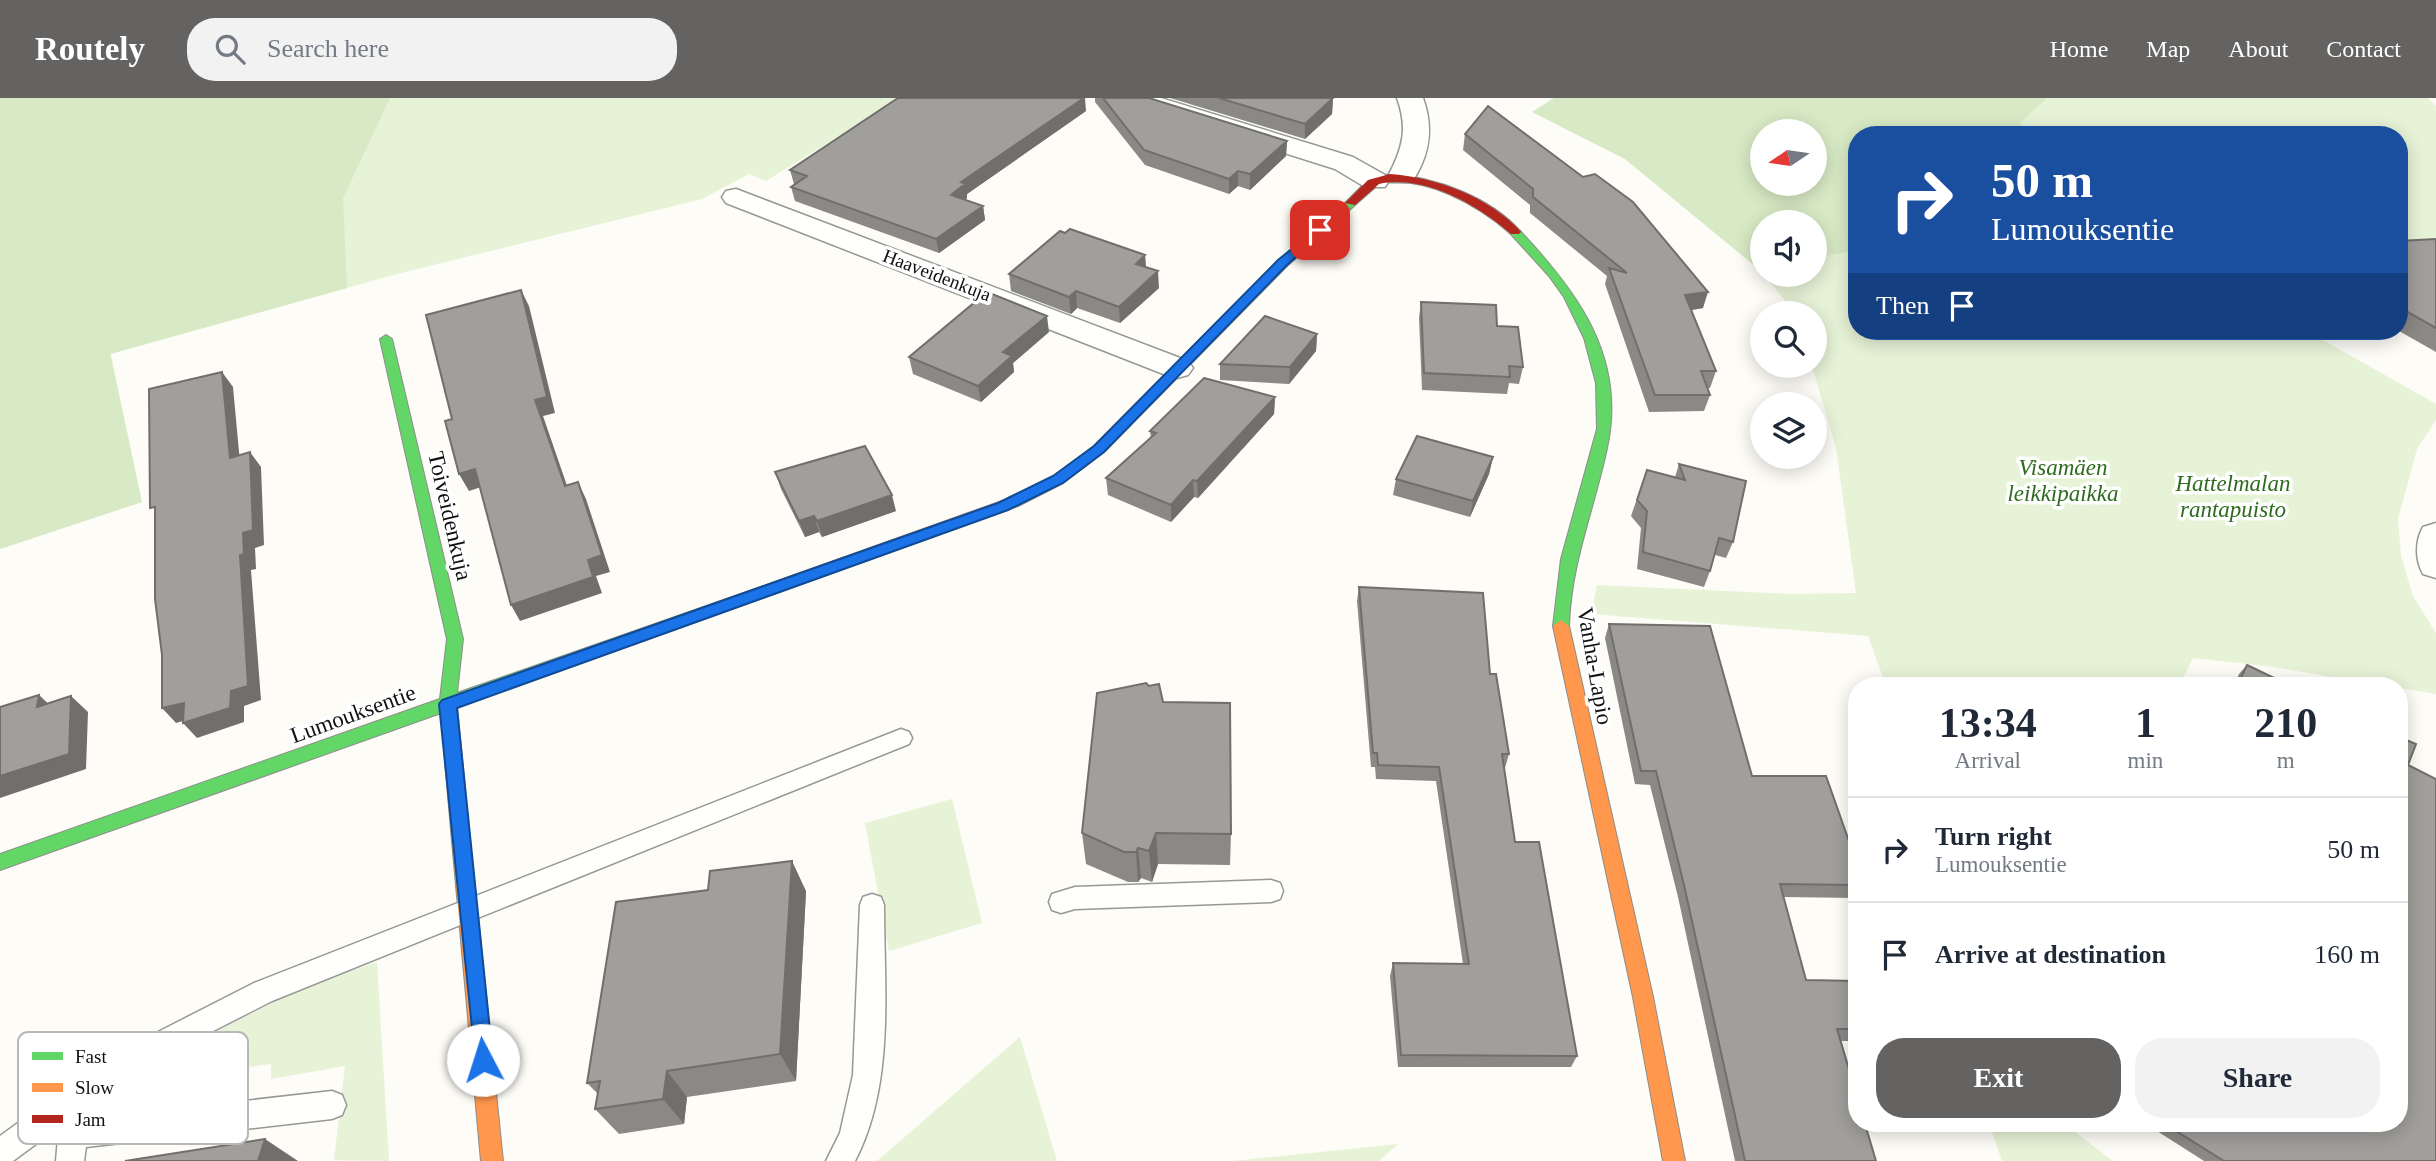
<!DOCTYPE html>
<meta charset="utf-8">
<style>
body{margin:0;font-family:"Times New Roman",serif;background:#f2f2f3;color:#1f2937;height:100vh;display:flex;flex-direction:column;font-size:26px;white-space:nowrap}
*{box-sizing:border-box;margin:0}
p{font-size:23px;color:#747a83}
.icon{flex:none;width:38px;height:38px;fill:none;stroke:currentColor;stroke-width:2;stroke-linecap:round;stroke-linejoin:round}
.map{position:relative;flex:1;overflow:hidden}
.side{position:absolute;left:1848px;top:579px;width:560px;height:455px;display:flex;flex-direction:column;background:#fff;border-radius:28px;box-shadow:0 4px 18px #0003}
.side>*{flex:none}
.guide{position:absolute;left:1848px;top:28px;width:560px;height:214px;border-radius:28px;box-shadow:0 4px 18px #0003;background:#1a4fa0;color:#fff;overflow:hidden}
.needle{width:46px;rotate:257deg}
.buttons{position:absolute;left:1750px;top:21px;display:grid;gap:14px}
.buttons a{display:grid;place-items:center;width:77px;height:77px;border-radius:50%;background:#fff;box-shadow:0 4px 18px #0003;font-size:35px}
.pin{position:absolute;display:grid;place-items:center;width:60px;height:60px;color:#fff;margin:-30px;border-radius:14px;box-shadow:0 4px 10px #0006}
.me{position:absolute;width:77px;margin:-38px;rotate:355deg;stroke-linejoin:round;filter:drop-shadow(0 0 5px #0008)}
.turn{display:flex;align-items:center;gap:24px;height:147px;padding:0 28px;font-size:32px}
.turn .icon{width:91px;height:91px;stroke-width:2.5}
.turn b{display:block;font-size:49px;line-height:60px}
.then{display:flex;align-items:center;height:66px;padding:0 28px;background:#0003;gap:14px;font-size:26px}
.eta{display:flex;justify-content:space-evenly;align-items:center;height:119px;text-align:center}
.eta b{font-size:42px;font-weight:600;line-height:49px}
.primary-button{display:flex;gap:14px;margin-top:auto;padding:14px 28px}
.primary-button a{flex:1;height:80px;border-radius:28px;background:#646362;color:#fff;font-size:28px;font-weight:600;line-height:80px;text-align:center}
.primary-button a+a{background:#f2f2f3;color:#1f2937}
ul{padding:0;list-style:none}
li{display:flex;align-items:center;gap:21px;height:105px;padding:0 28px;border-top:2px solid #e0e1e3}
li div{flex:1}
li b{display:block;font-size:26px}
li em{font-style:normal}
header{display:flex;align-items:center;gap:42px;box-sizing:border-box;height:98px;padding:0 35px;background:#646362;color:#fff}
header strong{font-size:33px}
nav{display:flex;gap:38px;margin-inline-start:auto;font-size:24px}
.search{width:490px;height:63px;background:#f2f2f3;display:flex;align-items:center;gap:18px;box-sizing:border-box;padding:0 24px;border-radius:28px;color:#747a83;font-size:26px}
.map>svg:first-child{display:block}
.green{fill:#e7f3d7;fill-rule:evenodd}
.forest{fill:#d8eac5;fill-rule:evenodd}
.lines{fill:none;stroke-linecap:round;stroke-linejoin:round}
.lane-casing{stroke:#979795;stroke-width:3}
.street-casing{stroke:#979795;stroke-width:3}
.fast-casing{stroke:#8e8d8b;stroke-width:2}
.slow-casing{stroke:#8e8d8b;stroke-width:2}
.jam-casing{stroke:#8e8d8b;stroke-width:2}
.lane{fill:#fffffe;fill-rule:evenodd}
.street{fill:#fffffe;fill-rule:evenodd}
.fast{fill:#63d668;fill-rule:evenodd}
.slow{fill:#ff974d;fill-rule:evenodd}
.jam{fill:#b3261e;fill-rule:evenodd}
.wall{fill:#8a8986}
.shaded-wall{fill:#716f6d}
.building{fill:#a19f9c;stroke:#716f6d;stroke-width:2}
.route{fill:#1a73e8;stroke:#114b97;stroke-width:2}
.labels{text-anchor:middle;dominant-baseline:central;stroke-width:7;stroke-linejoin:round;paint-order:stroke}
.far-street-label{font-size:19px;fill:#111;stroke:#fff}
.park-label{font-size:23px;font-style:italic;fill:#2f6b1f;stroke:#fff}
.street-label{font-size:23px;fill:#111;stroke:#fff}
.key{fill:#fff;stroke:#b8b8b8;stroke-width:2}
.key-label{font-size:19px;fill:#111}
</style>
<header>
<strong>Routely</strong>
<div class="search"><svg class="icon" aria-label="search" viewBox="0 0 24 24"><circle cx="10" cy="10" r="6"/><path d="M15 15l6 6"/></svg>Search here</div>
<nav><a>Home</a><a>Map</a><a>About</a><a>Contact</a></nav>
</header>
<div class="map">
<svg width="2436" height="1063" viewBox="0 0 2436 1063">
<rect width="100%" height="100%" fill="#fdfcf7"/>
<path class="green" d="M0,0h901l-135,83 -17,-7 -47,25 -305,75 -286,80 31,148 -142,47z
M1554,0h874l8,8v148l-37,3v-122h-542v196h450l129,73v16l-19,29 -19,70 3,37 12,40 23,37v61l-169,-28 -74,-8 -14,28h-293l-18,-50 -277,-22 6,-29 194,9 65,-1 -20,-145 -24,-82h3v-53h-20l-31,-38h51v-53h-53v50l-137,-113 -93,-47zM1762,33h53v53h-53z
M952,701l30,124 -93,28 -24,-128z
M377,864l12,199 -55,-1 11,-94 -74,13v-15l-95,12 -3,-22 130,-67z
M1020,939l37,124h-180z
M1989,1026h75l49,37h-111z
M1398,1046l-19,17h-146z"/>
<path class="forest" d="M0,0h390l-47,100 4,90 -237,66 32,148 -142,47z
M1554,0h493l-27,25 11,12h-174v115l-42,8v-36h-53l-2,48 -135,-111 -93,-47zM1762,33h53v53h-53z"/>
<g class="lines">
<defs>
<path id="lane" d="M901,631l8,3 3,6 -3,6 -637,257 -96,49 -91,58 1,11 246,-28 10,4 4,10 -4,10 -10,4 -246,28 -2,14h-28l3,-34 -46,34h-13v-25l55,-40 -7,-26 4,-9 10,-4 10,4 6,18 80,-47 96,-49z
M1271,782l9,3 3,8 -3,8 -9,3 -196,7 -14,4 -9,-3 -3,-8 3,-8 23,-7z
M872,796l9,3 3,8c0,83 11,180 -29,256h-29l14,-28 13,-58 7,-170 3,-8z"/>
<path id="street" d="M1122,0h39l192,59 32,18 4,6 -4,6h-20l-30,-18 -209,-66z
M1397,0h26c11,30 7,57 -11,84h-20l-4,-6c15,-28 20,-48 9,-78z
M736,91l452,172 5,7 -5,7 -11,3 -11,-3 -440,-172 -4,-6 4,-6z
M2436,425v55l-13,-4c-8,-14 -8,-33 0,-47z"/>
<path id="fast" d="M1351,102l4,1v4l-68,61 -183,186 -41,31 -45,23h-10l-2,-4 2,-4 45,-21 41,-31 185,-186z
M1515,131l4,1c58,61 108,128 88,218 -13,62 -36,114 -38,178l-8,6 -8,-6 8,-67 36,-130 -1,-46 -12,-45 -20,-41 -15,-21 -40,-44z
M386,237l6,4 71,300 -6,54 315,-110h10l3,4 -3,4 -325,116 12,123 -3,5 -6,3 -6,-3 -3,-5 -10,-117 -441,157v-16l440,-155 7,-60 -67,-300z"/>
<path id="slow" d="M1013,399l7,5 -2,4 -236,85h-10l-3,-4 3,-4z
M1561,522l8,6 84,371 32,164h-22l-30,-164 -80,-371z
M460,724l6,3 3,5 34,331h-22l-30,-331 3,-5z"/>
<path id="jam" d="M1390,76c45,3 100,23 131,58l-2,2h-8c-33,-29 -87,-60 -132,-50l-24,21 -10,-2 23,-23z"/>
</defs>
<use href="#lane" class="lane-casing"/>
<use href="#street" class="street-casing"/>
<use href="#fast" class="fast-casing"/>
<use href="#slow" class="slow-casing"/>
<use href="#jam" class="jam-casing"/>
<use href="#lane" class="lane"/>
<use href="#street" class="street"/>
<use href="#fast" class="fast"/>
<use href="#slow" class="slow"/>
<use href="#jam" class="jam"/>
</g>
<path class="wall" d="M1095,0h54l138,43 -1,15 -36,34 -12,-4 -9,8 -84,-29 -50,-63z
M1170,0h163l-1,16 -27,25z
M1086,13l-119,83v4l-2,2 18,6 2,14 -46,33 -144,-52 -4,-14 4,-3h-1l-4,-14z
M1465,36l238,174 -12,2 25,61 -6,17h-2l2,7 -6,16 -55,1 -44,-128 2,-8 -77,-63v-8l-67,-55z
M2436,141v113l-37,-21v-90z
M1145,157l1,12 13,21 -39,35 -43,-15 -6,6 -60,-23 -2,-17z
M1421,204l76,24 26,41 -4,17 -10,-1 -2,11 -85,-4 -3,-72z
M1049,234l-36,31 1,9 -33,30 -68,-28 -4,-17z
M1317,236l-1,17 -27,33 -69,-4v-16z
M1275,299l-1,17 -76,84 -4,-1 -23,25 -63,-27 -2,-17 45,-40 -1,-7z
M1493,359l-4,17 -19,43 -77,-22 3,-16z
M1679,366l54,78 -7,16 -11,-3 -5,16 -6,16 -67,-18 4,-41 -10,-12 16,-46 28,7z
M775,374l121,39 -74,26 -3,-5 -14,5 -24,-48z
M1359,489l131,87 19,80 -4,14h-1l11,74 62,214 -6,11h-173l-8,-91 3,-13 70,1 -27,-183 -60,-2 -1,-12h-4l-14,-166z
M1609,526l143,152 105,88v31l-2,3 -72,-1 23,83 51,1v60h-16l35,120h-141l-57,-264 -28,-112 -15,-1 -30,-146z
M2247,567l44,21h-58l6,-12z
M1163,604l68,132 -1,31 -72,-1 -6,18 -11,-4 -3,4h-10l-42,-18 -4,-31z
M2408,667l28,396h-232l-58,-37h253z
M806,793l-10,190 -109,16 -3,27 -65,10 -24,-25 3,-15 -11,-11z"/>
<path class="shaded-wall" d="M1084,0h1l1,13 -119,83v4l-14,10 -2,-13 10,-13z
M1333,0l-1,16 -27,25v-15z
M1287,43l-1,15 -36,34v-16z
M1238,73v15l-9,8v-15z
M983,108l2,14 -46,33 -3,-14z
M1145,157l1,16 -10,-7z
M1158,173l1,17 -39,35 -1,-16z
M521,192l8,16 26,107 -12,3 30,87 -8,-17 -30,-86z
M1076,193l1,17 -6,6 -2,-17z
M1708,194l-5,16 -23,4 5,-17z
M1047,218l2,16 -36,31 1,9 -33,30 -3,-16 25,-34z
M1317,236l-1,17 -27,33 1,-17z
M222,274l11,15 8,86 -11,-15z
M1275,299l-1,17 -76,84 -1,-17z
M250,354l11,15 3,78 -9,3 1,21 -5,1 10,130 -17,6v16l-47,16 -14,-15 60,-190z
M1493,359l-4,17 -19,43 3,-16z
M475,371l9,17 -15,5 -10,-17z
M1193,382l1,17 -23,25v-17z
M578,384l8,17 24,73 -14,4 6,17 -82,28 -9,-16 77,-45z
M892,397l4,16 -74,26 -5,-16z
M814,418l5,16 -14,5 -6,-16z
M39,597l17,16 -19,-4z
M71,598l17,16 -2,57 -86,29v-22z
M184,605l13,14 -21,6 -14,-15z
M1156,735l2,31 -6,18 -3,-31z
M1138,750l3,30 -3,4 -2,-30z
M792,763l14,30 -10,190 -16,-27z
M667,973l20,26 -3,27 -21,-25z
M265,1041l33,22h-40z"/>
<path class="building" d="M898,0h186l-123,84 4,2 -14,11 32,11 -47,33 -145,-52 16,-11 -17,-6z
M1103,0h46l138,43 -37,33 -12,-3 -9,8 -85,-29z
M1219,0h114l-28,26z
M1488,8l95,71 12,-3 38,28 75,90 -23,3 31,76h-15l9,24h-55l-46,-127 18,5 -94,-76v-8l-68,-55z
M1070,131l75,26 -9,9 22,7 -39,36 -43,-16 -7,6 -60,-23 51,-43 5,2z
M2436,141v89l-37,-21v-66z
M521,192l26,107 -12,3 30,86 13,-4 24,73 -14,5 5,17 -82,28 -36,-136 -16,5 -14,-53 7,-2 -26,-104z
M987,194l60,24 -44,36 9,4 -34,30 -69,-29z
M1421,204l75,3 1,21 21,1 5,40 -14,-1 1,11 -86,-4z
M1265,218l52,18 -27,33 -70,-3z
M222,274l8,86 20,-6 3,78 -10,3 1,21 -4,1 8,131 -17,5 -1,17 -47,15 1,-20 -22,5v-53l-7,-56v-92l-5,1 -1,-119z
M1204,280l71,19 -78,84 -4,-1 -22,25 -65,-27 50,-45 -6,-2z
M1417,338l76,21 -20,44 -77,-22z
M865,348l27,49 -75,26 -3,-5 -15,5 -24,-49z
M1679,366l67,17 -13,61 -14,-4 -9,33 -67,-19 4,-41 -10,-11 10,-30 38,10z
M1359,489l124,6 7,81h6l13,80h-7l13,88h24l38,214 -176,-1 -8,-92 76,1 -30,-197 -61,-2 -1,-12h-4z
M1609,526l101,2 42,150h74l31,88v21l-77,-1 26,96 51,1v48h-20l20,67v28h8l11,37h-131l-61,-276 -28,-114h-15z
M2247,567l44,21h-54z
M1146,585l3,3 10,-2 4,18 67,1 1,131 -75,-1 -7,18 -11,-3 -2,4h-12l-42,-19 15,-140z
M39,597l-2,12 34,-11 -2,58 -69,22v-69z
M2399,639l17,7 -8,21 28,14v382h-212l-59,-37h234z
M792,763l-12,193 -113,17 -4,28 -68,10 5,-28 -13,2 29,-181 92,-12 2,-19z
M265,1041l-7,22h-133z"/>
<path class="route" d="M1320,128l4,1v5l-37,33 -183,187 -41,31 -55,27 -551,198 36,352 -3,7 -7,3 -7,-3 -37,-363 3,-4 556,-197 55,-27 41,-30 184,-186z"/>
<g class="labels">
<g class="far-street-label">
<text transform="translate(937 177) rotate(21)">Haaveidenkuja</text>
</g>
<g class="park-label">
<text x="2063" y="369">Visamäen<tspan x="2063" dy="26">leikkipaikka</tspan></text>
<text x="2233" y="385">Hattelmalan<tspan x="2233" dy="26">rantapuisto</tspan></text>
</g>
<g class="street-label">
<text transform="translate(450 418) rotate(77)">Toiveidenkuja</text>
<text transform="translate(1595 568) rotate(80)">Vanha-Lapio</text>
<text transform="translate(353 616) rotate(-20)">Lumouksentie</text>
</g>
</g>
<rect x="18" y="934" width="230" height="112" rx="10" class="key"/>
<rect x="32" y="954" width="31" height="8" fill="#63d668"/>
<rect x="32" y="985" width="31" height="9" fill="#ff974d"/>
<rect x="32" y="1017" width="31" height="8" fill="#b3261e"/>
<g class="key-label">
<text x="75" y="965">Fast</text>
<text x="75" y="996">Slow</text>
<text x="75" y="1028">Jam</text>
</g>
</svg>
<div class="buttons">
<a><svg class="needle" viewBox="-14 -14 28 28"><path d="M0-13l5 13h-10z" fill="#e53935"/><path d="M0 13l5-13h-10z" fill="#747a83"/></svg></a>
<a><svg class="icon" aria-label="sound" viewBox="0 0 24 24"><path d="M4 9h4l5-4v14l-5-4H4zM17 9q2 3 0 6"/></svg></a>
<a><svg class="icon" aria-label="search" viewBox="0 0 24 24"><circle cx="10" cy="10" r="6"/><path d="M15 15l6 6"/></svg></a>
<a><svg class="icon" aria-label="layers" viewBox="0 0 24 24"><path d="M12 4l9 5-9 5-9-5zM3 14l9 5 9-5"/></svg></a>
</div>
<div class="pin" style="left:1320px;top:132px;background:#d93025"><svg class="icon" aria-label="arrive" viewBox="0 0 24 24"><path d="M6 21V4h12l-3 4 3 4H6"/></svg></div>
<svg class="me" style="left:483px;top:962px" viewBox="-20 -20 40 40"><circle r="19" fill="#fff"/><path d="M0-13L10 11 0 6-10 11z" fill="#1a73e8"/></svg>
<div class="guide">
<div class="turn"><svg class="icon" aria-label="right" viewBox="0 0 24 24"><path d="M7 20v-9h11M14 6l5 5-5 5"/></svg><div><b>50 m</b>Lumouksentie</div></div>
<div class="then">Then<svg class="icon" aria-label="arrive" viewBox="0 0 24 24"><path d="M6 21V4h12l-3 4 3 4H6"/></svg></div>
</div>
<section class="side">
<div class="eta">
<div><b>13:34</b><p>Arrival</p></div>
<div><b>1</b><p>min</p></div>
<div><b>210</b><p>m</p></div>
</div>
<ul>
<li><svg class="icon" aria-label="right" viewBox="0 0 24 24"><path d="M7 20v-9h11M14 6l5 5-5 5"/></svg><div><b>Turn right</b><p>Lumouksentie</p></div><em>50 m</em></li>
<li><svg class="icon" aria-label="arrive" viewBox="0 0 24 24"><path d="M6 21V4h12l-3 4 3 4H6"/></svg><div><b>Arrive at destination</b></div><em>160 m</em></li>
</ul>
<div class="primary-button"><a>Exit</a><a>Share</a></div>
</section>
</div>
